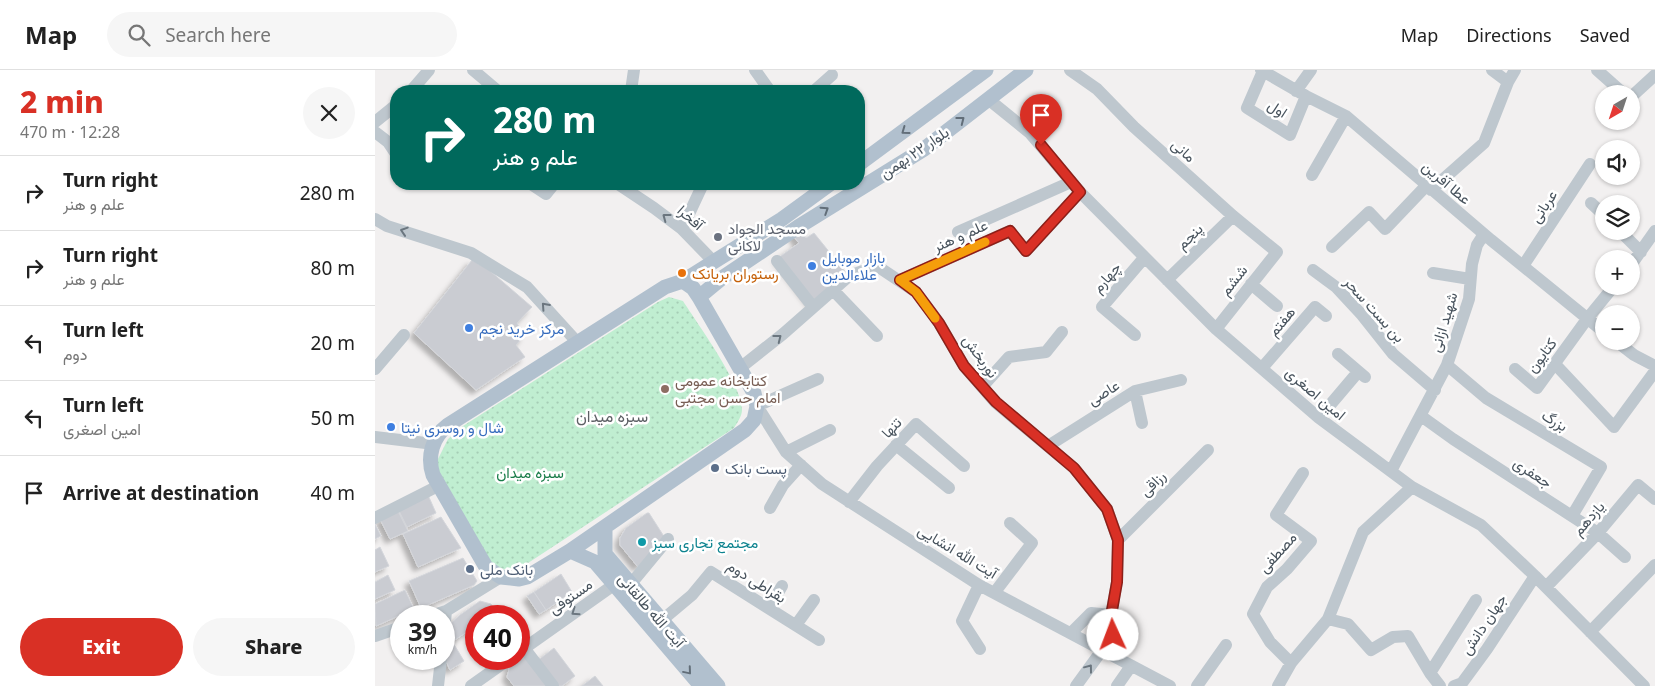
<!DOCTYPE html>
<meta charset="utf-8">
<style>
body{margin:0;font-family:"Noto Sans",Vazirmatn,sans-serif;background:#f6f6f6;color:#222;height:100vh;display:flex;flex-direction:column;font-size:19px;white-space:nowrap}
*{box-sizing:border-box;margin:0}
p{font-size:16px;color:#767676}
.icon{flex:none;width:28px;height:28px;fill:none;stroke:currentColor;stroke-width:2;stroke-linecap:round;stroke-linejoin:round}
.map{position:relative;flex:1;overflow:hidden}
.details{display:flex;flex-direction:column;background:#fff;width:375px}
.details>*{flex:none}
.top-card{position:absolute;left:15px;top:15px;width:475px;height:105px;border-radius:20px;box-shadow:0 1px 4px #0004;background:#00695c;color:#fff;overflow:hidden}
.needle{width:32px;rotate:219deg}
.controls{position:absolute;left:1220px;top:15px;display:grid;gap:10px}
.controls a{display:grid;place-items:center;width:45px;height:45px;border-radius:50%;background:#fff;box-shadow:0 1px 4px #0004;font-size:25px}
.speed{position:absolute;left:15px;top:535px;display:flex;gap:10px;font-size:25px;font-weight:700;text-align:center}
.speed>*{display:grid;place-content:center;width:65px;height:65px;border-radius:50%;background:#fff;box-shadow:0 1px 4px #0004;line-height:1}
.speed small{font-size:12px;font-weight:400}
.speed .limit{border:8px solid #d22;background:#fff;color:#111}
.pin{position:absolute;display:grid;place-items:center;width:42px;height:42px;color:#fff;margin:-51px -21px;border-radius:50% 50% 50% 0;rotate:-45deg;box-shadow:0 0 5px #0007}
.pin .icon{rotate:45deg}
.me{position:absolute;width:55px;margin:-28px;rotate:358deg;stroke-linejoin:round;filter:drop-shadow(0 0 4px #0008)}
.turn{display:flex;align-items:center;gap:18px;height:105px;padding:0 20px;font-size:22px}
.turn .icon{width:65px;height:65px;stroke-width:2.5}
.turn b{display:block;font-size:35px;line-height:42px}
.round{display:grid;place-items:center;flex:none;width:52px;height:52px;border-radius:26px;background:#f6f6f6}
.headline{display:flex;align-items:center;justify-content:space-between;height:85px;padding:0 20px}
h1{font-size:30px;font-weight:800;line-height:38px;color:#d93025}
.button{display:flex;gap:10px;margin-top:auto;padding:10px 20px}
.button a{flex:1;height:58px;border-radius:30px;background:#d93025;color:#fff;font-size:20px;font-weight:800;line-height:58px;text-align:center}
.button a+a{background:#f6f6f6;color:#222}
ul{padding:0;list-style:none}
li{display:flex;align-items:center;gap:15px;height:75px;padding:0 20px;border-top:1px solid #e0e0e0}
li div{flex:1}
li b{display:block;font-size:19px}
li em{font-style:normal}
header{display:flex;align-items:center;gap:30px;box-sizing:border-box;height:70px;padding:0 25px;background:#fff;border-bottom:1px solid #e0e0e0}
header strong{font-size:24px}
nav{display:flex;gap:28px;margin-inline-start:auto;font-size:18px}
.search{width:350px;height:45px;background:#f6f6f6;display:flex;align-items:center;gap:12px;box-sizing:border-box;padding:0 18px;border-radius:28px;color:#767676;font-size:19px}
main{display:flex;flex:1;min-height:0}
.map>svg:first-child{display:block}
.park{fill:url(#park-dots)}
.building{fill:#caccd2;stroke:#d4d6db;filter:url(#shadow)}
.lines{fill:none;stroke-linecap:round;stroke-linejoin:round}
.minor{stroke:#bec7ce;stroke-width:12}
.major{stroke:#b1c0ce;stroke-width:15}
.oneway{stroke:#626e79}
.oneway2{stroke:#6b767f}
.route-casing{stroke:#8d1f18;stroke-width:12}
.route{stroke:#d93025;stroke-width:9}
.slow{stroke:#f59e0b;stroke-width:9}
.worship-dot{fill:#6b7280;stroke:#fff;stroke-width:2}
.shop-dot{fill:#3f7fe0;stroke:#fff;stroke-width:2}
.food-dot{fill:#e8710a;stroke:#fff;stroke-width:2}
.education-dot{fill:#8d6e63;stroke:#fff;stroke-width:2}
.service-dot{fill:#5c6f8a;stroke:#fff;stroke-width:2}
.culture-dot{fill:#0f9aa8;stroke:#fff;stroke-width:2}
.labels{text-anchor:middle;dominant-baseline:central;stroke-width:5;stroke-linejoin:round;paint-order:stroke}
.street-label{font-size:15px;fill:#48535d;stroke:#fff}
.worship-label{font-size:15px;fill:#5b616d;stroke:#fff;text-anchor:start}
.shop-label{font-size:15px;fill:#366cbe;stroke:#fff;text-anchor:start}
.food-label{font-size:15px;fill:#c56008;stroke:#fff;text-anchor:start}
.education-label{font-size:15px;fill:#785e54;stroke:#fff;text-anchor:start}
.service-label{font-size:15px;fill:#4e5e75;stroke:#fff;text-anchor:start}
.park-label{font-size:15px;fill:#1a7d4a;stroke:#fff}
.culture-label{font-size:15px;fill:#0d838f;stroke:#fff;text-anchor:start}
.neighbourhood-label{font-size:16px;fill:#5d6065;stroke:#fff}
</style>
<header>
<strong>Map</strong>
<div class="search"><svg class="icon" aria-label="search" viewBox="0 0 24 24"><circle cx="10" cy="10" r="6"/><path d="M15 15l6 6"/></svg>Search here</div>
<nav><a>Map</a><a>Directions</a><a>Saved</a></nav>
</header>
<main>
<section class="details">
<div class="headline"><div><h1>2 min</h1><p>470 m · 12:28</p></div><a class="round"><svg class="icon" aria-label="close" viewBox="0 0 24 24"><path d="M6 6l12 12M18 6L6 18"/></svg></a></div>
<ul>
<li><svg class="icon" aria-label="right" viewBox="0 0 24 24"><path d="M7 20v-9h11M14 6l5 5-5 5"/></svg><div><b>Turn right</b><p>علم و هنر</p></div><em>280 m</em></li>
<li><svg class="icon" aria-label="right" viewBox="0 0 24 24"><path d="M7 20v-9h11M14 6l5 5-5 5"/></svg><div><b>Turn right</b><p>علم و هنر</p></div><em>80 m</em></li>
<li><svg class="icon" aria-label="left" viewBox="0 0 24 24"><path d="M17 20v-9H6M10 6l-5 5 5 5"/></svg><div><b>Turn left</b><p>دوم</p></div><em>20 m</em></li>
<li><svg class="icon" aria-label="left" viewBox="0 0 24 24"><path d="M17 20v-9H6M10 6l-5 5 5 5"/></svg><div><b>Turn left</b><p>امین اصغری</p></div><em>50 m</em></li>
<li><svg class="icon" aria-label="arrive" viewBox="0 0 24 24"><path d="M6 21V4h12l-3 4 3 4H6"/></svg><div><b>Arrive at destination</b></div><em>40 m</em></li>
</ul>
<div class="button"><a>Exit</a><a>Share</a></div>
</section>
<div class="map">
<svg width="1280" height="616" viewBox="0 0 1280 616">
<defs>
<pattern id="park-dots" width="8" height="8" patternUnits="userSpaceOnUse" patternTransform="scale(1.25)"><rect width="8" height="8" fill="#c0eed1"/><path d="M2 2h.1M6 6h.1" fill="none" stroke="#a6ceb6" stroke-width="1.8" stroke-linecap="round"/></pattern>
<filter id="shadow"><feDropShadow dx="-4.5" dy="4.5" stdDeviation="2.5" flood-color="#0004"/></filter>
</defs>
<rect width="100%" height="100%" fill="#f2f0f0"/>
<path class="park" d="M294,227l14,4c14,22 60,85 59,109 0,6 -5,13 -8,18l-209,137c-15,7 -20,6 -34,-2l-51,-86 -3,-16 11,-22 15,-13 195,-124z"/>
<path class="building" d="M424,158l7,10 8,-5 34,42 -35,29 -35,-46 21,-15 -8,-10z
M97,190l17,10 43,37 -15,16 7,13 -8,9 9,12 -49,33 -62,-57z
M53,425l8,18 -29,14 -9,-18z
M23,441l10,20 -18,8 -10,-20z
M272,443h2l16,25 -27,29 -18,-22v-7l6,-10z
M66,447l20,31 -43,19 -15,-33z
M0,454l6,12 -6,3z
M5,477l9,19 -14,6v-22z
M88,488l14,23 -3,4 -53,23 -12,-27z
M186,504l11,18 -26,18 -12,-18z
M13,505l7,15 -20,9v-17z
M30,520l9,19 -38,17 -1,-22z
M159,522l12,18 -7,4 -12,-18z
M105,531l11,3 6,8 -6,4h-15v10l-23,15 -4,-8 2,-10 9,-8z
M77,571l12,20 -14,9 -4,-9 1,-8 -2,-8z
M179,578l21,28 -13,10h-6l-19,-25z
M150,585l24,31h-35l-7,-9 3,-11z
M220,606l8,10h-21z"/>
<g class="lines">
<path class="minor" d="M98,0l25,21
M380,0l15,21
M695,0l27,19 37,38 99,89 44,36 -61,77
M886,0l45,26 40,20 145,124 113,92
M1117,0l16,12
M1222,0l27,24
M888,1l-16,37 43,27 16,-39
M36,21l18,-21
M256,21l3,-21
M439,21l18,-16
M921,21l15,-21
M1256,27l24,-22
M613,29l42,34 50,59 136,137 103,89 93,69 69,38 54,51 109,110
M0,52l21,-17
M0,62l13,10 8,12
M937,105l34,-59
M156,114l15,10 8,-10
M243,114l36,24 28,21 32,33
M1056,120l53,-47 24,-61 7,-12
M1216,133l13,12
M0,149l12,7 84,27 56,34 50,55
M307,159l21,-45
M1245,161l21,21
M583,162l113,-50
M957,177l37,-35 16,17 41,-43
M402,191l36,46
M1256,195l24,-34
M1148,196l67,-102
M938,200l23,17 26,28 31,39 42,36
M1058,203l37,6
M525,210l110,-49 16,20 54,-59
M792,210l66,-64
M876,214l26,22
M458,220l44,46
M760,265l-33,-28 42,-49
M1241,271l18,14 21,11
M963,284l27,23
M1180,294l59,63 41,-56
M1072,295l39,33 115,69 -29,49
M365,298l43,-34 66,-58 28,-10 39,26 23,31 25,43 32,37 78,65 33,41 11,31 -1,42 -6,33 2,20 -37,51
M887,298l53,-61 11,9
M0,299l29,-34
M1140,299l22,19 50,-69 27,-33
M443,309l-61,27 29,46 36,32 157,101 191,101
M607,317l27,-30 37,-5 16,-20
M760,321l7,32
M1046,346l32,23 145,94 27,24
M944,348l39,-46
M0,367l59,7
M521,375l53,43
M673,376l87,-55 46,-11
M411,382l44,-22
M1016,401l56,-106 22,-66 3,-35 5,-19 7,-11
M474,432l28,-36 39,-42 48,42
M395,438l13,-23 18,-20
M0,448l63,-32
M743,470l90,-90
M255,515l38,-46
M604,515l-17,36 18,28
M1171,517l52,-54 40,-48 17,14
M620,522l37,-49 -22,-20
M394,538l13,-22
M56,546l15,-5
M953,549l20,5 23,26 22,-13 15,-1 22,37 10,13
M286,551l31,-26 19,-23 108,68
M421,555l18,-25
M69,562l2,-21 55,-34
M1215,562l65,-67
M696,563l20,-20 20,2
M0,566l26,-9
M149,578l29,38
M144,582l96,-68
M916,593l-21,-21 -17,-28 14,-27 20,-18 24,-28 -35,-26 27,-42
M1055,603l46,-73
M63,616l3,-27
M96,616l38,-27
M742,616l14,-20
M822,616l29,-41
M903,616l13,-23 37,-44 35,-87 49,-45
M1079,616l8,-3 25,-34 48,-73"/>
<path class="major" d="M484,94l127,-94
M308,211l10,7 6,9 55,96 3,13 -3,14 -9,10 -175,121 -43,26 -8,2 -18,-2 -15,-10 -53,-92c-6,-18 -1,-38 15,-50l217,-138z
M308,211l99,-62 48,-35
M324,227l23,-19 76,-51 126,-78 102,-79
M230,457v27l113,132
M195,481l25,11 106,124"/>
</g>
<defs><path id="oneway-chevron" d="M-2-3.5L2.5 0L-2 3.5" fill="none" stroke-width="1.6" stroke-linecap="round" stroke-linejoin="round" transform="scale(1.25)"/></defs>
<g class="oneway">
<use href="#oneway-chevron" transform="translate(586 50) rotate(-38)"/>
<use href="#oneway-chevron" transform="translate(530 61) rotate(144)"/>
<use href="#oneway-chevron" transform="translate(450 140) rotate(-33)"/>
<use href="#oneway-chevron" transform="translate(313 601) rotate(50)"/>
</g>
<g class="oneway2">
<use href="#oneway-chevron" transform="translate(291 147) rotate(-143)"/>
<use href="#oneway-chevron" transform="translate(29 161) rotate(-162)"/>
<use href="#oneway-chevron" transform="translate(170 236) rotate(-132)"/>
<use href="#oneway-chevron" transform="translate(403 268) rotate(-38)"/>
<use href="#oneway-chevron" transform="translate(200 542) rotate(145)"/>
<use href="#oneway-chevron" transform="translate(714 598) rotate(-53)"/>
</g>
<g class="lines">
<defs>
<path id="route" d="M666,75l39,47 -54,59 -16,-20 -110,49 16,12 23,31 25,43 32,36 78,66 33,41 11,31 -1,42 -6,34 2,19"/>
</defs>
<use href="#route" class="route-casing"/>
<use href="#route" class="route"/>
<path class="slow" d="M560,248l-19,-26 -16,-12 85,-38"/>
</g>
<circle class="worship-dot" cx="343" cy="167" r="5"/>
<g class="shop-dot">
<circle cx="437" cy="196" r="5"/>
<circle cx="94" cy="258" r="5"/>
<circle cx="16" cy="357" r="5"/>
</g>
<circle class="food-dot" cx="307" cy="203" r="5"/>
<circle class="education-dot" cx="290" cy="319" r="5"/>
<g class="service-dot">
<circle cx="340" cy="398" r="5"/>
<circle cx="95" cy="499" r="5"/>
</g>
<circle class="culture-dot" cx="267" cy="472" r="5"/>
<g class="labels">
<g class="street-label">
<text transform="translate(903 38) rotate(33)">اول</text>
<text transform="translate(809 80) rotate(42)">مانی</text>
<text transform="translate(539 82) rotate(-34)">بلوار ۲۲ بهمن</text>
<text transform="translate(1072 112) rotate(40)">عطا آفرین</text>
<text transform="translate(1168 136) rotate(-57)">عربانی</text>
<text transform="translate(316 147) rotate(41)">آفخرا</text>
<text transform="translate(585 165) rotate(-24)">علم و هنر</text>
<text transform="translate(814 166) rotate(-44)">پنجم</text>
<text transform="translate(731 207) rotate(-49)">چهارم</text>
<text transform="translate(858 210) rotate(-52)">ششم</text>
<text transform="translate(1000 239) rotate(48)">بن بست سحر</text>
<text transform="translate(906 251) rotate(-50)">هفتم</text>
<text transform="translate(1068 252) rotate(-73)">شهید ازانی</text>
<text transform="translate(1166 285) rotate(-53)">کتایون</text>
<text transform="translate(606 286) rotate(54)">نوربخش</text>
<text transform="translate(728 322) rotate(-32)">عاصی</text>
<text transform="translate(941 323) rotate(40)">امین اصغری</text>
<text transform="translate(1180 350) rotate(31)">بزرگ</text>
<text transform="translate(516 357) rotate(-47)">تنها</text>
<text transform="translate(1158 402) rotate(33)">جعفری</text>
<text transform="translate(777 413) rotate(-45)">رزاقی</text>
<text transform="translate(1213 448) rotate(-49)">یازدهم</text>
<text transform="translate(583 481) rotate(31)">آیت الله انشایی</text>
<text transform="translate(902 482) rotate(-48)">مصطفی</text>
<text transform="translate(382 511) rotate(32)">بقراطی دوم</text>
<text transform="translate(195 526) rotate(-35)">مستوفی</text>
<text transform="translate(277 540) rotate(49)">آیت الله طالقانی</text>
<text transform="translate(1108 554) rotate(-56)">جهان دانش</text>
</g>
<g class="worship-label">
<text x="353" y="158">مسجد الجواد<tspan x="353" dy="17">لاکانی</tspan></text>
</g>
<g class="shop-label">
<text x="447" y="187">بازار موبایل<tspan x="447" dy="17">علاءالدین</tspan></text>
<text x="104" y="258">مرکز خرید نجم</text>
<text x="26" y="357">شال و روسری نیتا</text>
</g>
<g class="food-label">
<text x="317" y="203">رستوران بریانک</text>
</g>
<g class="education-label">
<text x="300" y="310">کتابخانه عمومی<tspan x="300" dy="17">امام حسن مجتبی</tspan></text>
</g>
<g class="service-label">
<text x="350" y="398">پست بانک</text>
<text x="105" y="499">بانک ملی</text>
</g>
<g class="park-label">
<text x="155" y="402">سبزه میدان</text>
</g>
<g class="culture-label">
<text x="277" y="472">مجتمع تجاری سبز</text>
</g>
<g class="neighbourhood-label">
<text x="237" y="346">سبزه میدان</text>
</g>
</g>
</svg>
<div class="controls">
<a><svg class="needle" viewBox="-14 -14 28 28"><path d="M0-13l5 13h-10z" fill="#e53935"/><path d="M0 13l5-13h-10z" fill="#767676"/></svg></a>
<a><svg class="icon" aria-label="sound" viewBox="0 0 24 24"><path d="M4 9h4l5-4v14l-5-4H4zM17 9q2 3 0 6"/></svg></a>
<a><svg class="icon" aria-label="layers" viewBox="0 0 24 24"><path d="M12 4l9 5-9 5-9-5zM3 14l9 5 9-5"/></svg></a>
<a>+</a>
<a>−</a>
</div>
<div class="speed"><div>39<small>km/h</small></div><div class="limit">40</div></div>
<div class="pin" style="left:666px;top:75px;background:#d93025"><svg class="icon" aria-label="arrive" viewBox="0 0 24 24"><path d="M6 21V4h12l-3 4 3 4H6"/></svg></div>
<svg class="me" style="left:738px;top:565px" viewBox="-20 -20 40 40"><circle r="19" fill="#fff"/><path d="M0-13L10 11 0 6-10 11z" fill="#d93025"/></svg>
<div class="top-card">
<div class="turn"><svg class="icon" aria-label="right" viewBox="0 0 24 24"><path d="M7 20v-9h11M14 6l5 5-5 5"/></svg><div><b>280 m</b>علم و هنر</div></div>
</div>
</div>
</main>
